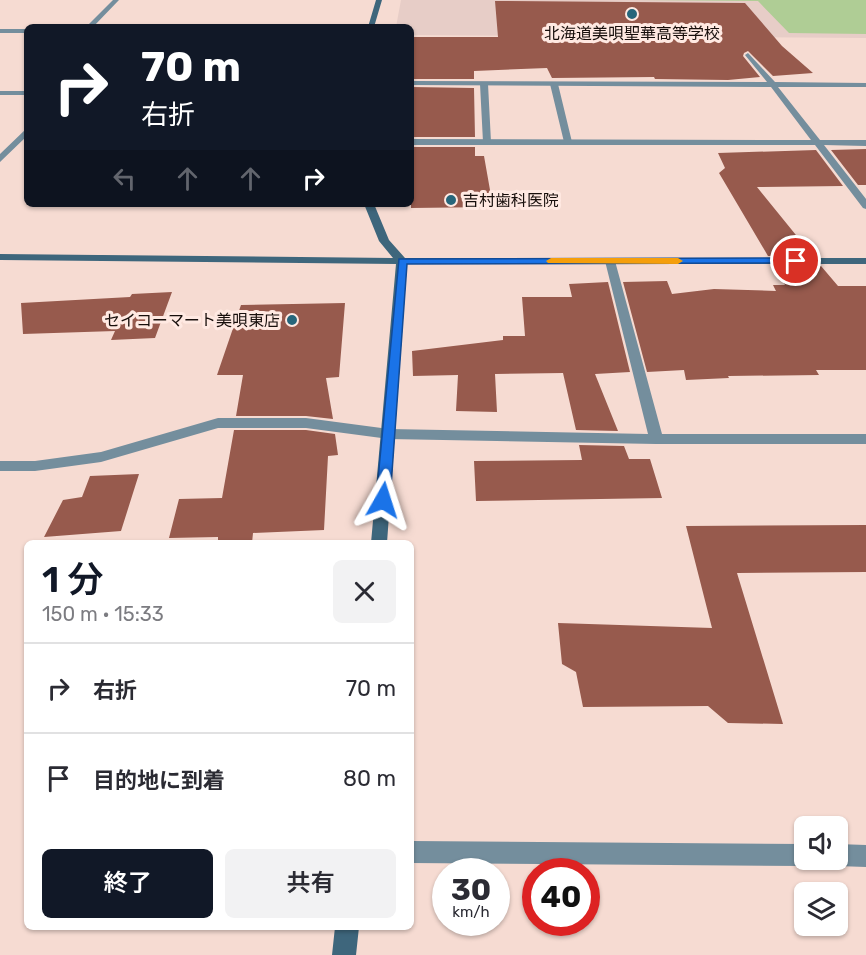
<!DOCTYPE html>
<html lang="ja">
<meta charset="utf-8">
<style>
body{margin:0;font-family:Rubik,"Noto Sans JP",sans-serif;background:#f2f2f3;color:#2b2b33;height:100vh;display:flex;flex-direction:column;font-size:22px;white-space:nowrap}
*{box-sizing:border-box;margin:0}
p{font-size:20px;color:#7c7c81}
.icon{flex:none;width:33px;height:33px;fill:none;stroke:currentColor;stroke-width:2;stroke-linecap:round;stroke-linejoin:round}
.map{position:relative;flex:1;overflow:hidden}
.sheet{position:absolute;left:24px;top:540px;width:390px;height:390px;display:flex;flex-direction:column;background:#fff;border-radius:9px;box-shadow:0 2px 4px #0004}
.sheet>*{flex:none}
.guide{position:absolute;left:24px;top:24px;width:390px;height:183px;border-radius:9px;box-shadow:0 2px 4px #0004;background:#111827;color:#fff;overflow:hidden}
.fabs{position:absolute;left:794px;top:816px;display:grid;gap:12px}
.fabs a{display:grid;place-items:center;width:54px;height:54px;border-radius:9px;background:#fff;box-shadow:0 2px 4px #0004;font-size:30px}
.speed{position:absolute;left:432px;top:858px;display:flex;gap:12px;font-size:30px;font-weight:700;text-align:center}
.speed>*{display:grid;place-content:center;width:78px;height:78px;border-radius:50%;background:#fff;box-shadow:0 2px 4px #0004;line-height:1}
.speed small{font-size:15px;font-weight:400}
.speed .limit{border:9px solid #d22;background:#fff;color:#111}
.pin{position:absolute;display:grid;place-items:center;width:51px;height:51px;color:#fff;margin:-26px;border:3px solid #fff;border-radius:50%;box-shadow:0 2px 6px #0007}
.me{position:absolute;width:66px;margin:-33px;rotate:6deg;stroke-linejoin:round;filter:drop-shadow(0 0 4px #0008)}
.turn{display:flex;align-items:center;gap:21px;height:126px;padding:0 18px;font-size:27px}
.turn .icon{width:78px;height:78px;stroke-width:2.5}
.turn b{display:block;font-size:42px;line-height:51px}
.lanes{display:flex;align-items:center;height:57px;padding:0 18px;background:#0003;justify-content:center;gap:30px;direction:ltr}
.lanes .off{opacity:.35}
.round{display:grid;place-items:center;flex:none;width:63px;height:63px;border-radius:9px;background:#f2f2f3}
.overview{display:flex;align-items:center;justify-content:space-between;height:102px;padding:0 18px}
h1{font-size:36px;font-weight:600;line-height:45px;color:#111827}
.primary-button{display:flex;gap:12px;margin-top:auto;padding:12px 18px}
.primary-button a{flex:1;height:69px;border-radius:9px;background:#111827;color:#fff;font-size:24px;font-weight:600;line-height:69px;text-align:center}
.primary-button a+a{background:#f2f2f3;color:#2b2b33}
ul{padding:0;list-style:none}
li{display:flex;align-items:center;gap:18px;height:90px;padding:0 18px;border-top:2px solid #e1e1e2}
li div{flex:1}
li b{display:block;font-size:22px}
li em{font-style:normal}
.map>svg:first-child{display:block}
.education{fill:#e7cdc7}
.green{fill:#afcd95}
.building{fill:#975a4d}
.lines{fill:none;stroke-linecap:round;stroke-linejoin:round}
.lane{fill:#748e9d;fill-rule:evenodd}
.street{fill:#748e9d;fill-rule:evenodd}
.secondary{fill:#3e667c;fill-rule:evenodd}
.route{fill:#1a73e8;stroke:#114b97;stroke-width:1.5}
.slow{fill:#f59e0b}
.poi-dot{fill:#26667b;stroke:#ffe9e2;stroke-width:2}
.labels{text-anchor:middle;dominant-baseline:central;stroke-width:6;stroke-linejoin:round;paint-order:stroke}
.far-poi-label{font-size:16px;fill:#170e0b;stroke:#ffe9e2}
</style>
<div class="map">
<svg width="866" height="955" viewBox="0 0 866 955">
<rect width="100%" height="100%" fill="#f6dbd2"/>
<path class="education" d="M401,0h465v38l-455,-3v-8h-15z"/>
<path class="green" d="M635,0h231v34l-77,-1 -31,-32z"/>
<path class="building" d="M495,1l250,2 37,43 31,27 -40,3 -25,-25 -4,2 -1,3 17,21 -32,3 -73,-1 -1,-2 -102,1 -5,-10 -73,3v8h-63v-42h87z
M411,87l63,1 1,49h-64z
M411,147h64v9h9l9,51 -82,1z
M866,149v36h-8l-27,-35z
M816,150l27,36 -86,1 56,69h-45l-49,-83 6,-5 -7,-15z
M774,266h47l17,20h28v84h-50l3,5 -91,1 1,2 -43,2 -2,-10 -37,2 -24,-90 44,-1 5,13 42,-5 62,2 -3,-6h12z
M608,282l22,90 -35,2 23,57 -42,-1 -13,-57 -68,1 2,38 -41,-1 2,-36 -45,1 -1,-25 91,-11v-4h22l-3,-39h50l-3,-13z
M172,292l-17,46 -44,2 4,-9 -92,3 -2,-31 109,-6 2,-3z
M345,303l-6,74 -13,1 7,41 -27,-3h-70l7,-41h-26l24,-70z
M234,430h72l29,4 3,21 -10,1 -4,74 -71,3 -1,10h-34v-6l-49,1 10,-39 43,-1z
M579,445l45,1 5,13h21l12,39 -186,3 -2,-40 108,-1z
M139,474l-18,57 -77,6 19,-37 19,-3 8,-21z
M866,525v47l-129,1 46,151 -55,-1 -20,-17 -125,1 -7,-35 -14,-8 -4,-41 154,5 -26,-102z"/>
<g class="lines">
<path class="lane" d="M484,82l4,2 3,58 -4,3 -4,-3 -3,-58z
M554,82l4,2 14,58 -4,3 -4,-3 -14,-58z"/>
<path class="street" d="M113,0h6l-26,27h-7z
M0,29h27v4h-27z
M748,53l27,29 91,1v4h-88l42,53h46v6l-42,-1 42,54v10l-3,-1 -48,-63h-404v-6l400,1 -40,-53 -360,-2v-4l356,1 -22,-27z
M0,91h27v4h-27z
M27,128v8l-27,26v-8z
M610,258l5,3 47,173h204v10h-210l-267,-5 -83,-11h-88l-117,34 -66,9h-35v-10h35l66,-9 117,-34h88l83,11 259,5 -43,-173z
M411,841l393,3v16h9l-1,3 -8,3 -393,-3z
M837,844l29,1v22l-29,-1 -8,-3 -1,-3h9z"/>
<path class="secondary" d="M376,0h6l-8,27h-6z
M364,204h10l15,36 16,18h461v6h-459l-20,279h-16l25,-279 -396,-4v-6l393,4 -14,-17z
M335,927h24l-3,28h-24z"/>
</g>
<path class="route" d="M796,258l5,3 -1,2 -393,1 -17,236 -2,3h-10l-2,-3 23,-241z"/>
<path class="slow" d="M551,258h127l5,3 -5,3 -130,-1 -2,-2z"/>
<g class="poi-dot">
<circle cx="632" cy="14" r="6"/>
<circle cx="451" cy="200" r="6"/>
<circle cx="292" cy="320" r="6"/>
</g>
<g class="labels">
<g class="far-poi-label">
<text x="632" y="33">北海道美唄聖華高等学校</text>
<text x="463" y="200" text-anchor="start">吉村歯科医院</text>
<text x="280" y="320" text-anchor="end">セイコーマート美唄東店</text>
</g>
</g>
</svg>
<div class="fabs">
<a><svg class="icon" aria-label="sound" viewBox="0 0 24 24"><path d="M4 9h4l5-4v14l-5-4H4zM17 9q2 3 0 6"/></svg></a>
<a><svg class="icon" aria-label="layers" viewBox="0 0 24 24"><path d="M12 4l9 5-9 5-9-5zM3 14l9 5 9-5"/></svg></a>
</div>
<div class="speed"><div>30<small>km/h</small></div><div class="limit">40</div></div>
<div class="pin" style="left:796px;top:261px;background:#d93025"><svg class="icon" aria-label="arrive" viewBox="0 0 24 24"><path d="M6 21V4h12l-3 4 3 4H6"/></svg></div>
<svg class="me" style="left:383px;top:500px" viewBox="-20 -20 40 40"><path d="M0-17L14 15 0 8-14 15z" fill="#1a73e8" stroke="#fff" stroke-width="4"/></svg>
<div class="guide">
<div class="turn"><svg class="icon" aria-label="right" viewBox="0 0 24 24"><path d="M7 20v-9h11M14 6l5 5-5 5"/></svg><div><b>70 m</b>右折</div></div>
<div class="lanes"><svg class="icon off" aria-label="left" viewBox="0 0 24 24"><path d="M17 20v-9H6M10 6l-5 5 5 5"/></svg><svg class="icon off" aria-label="ahead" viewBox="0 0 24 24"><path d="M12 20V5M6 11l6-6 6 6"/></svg><svg class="icon off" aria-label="ahead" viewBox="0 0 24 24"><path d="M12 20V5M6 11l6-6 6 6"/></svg><svg class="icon" aria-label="right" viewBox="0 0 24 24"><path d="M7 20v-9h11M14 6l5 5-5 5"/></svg></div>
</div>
<section class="sheet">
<div class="overview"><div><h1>1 分</h1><p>150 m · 15:33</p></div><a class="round"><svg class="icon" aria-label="close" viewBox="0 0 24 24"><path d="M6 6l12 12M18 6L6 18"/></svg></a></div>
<ul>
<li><svg class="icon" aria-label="right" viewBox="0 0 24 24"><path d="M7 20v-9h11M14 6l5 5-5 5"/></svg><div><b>右折</b></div><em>70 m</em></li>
<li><svg class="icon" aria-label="arrive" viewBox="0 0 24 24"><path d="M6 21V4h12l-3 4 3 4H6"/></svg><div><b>目的地に到着</b></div><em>80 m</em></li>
</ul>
<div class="primary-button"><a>終了</a><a>共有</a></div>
</section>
</div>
